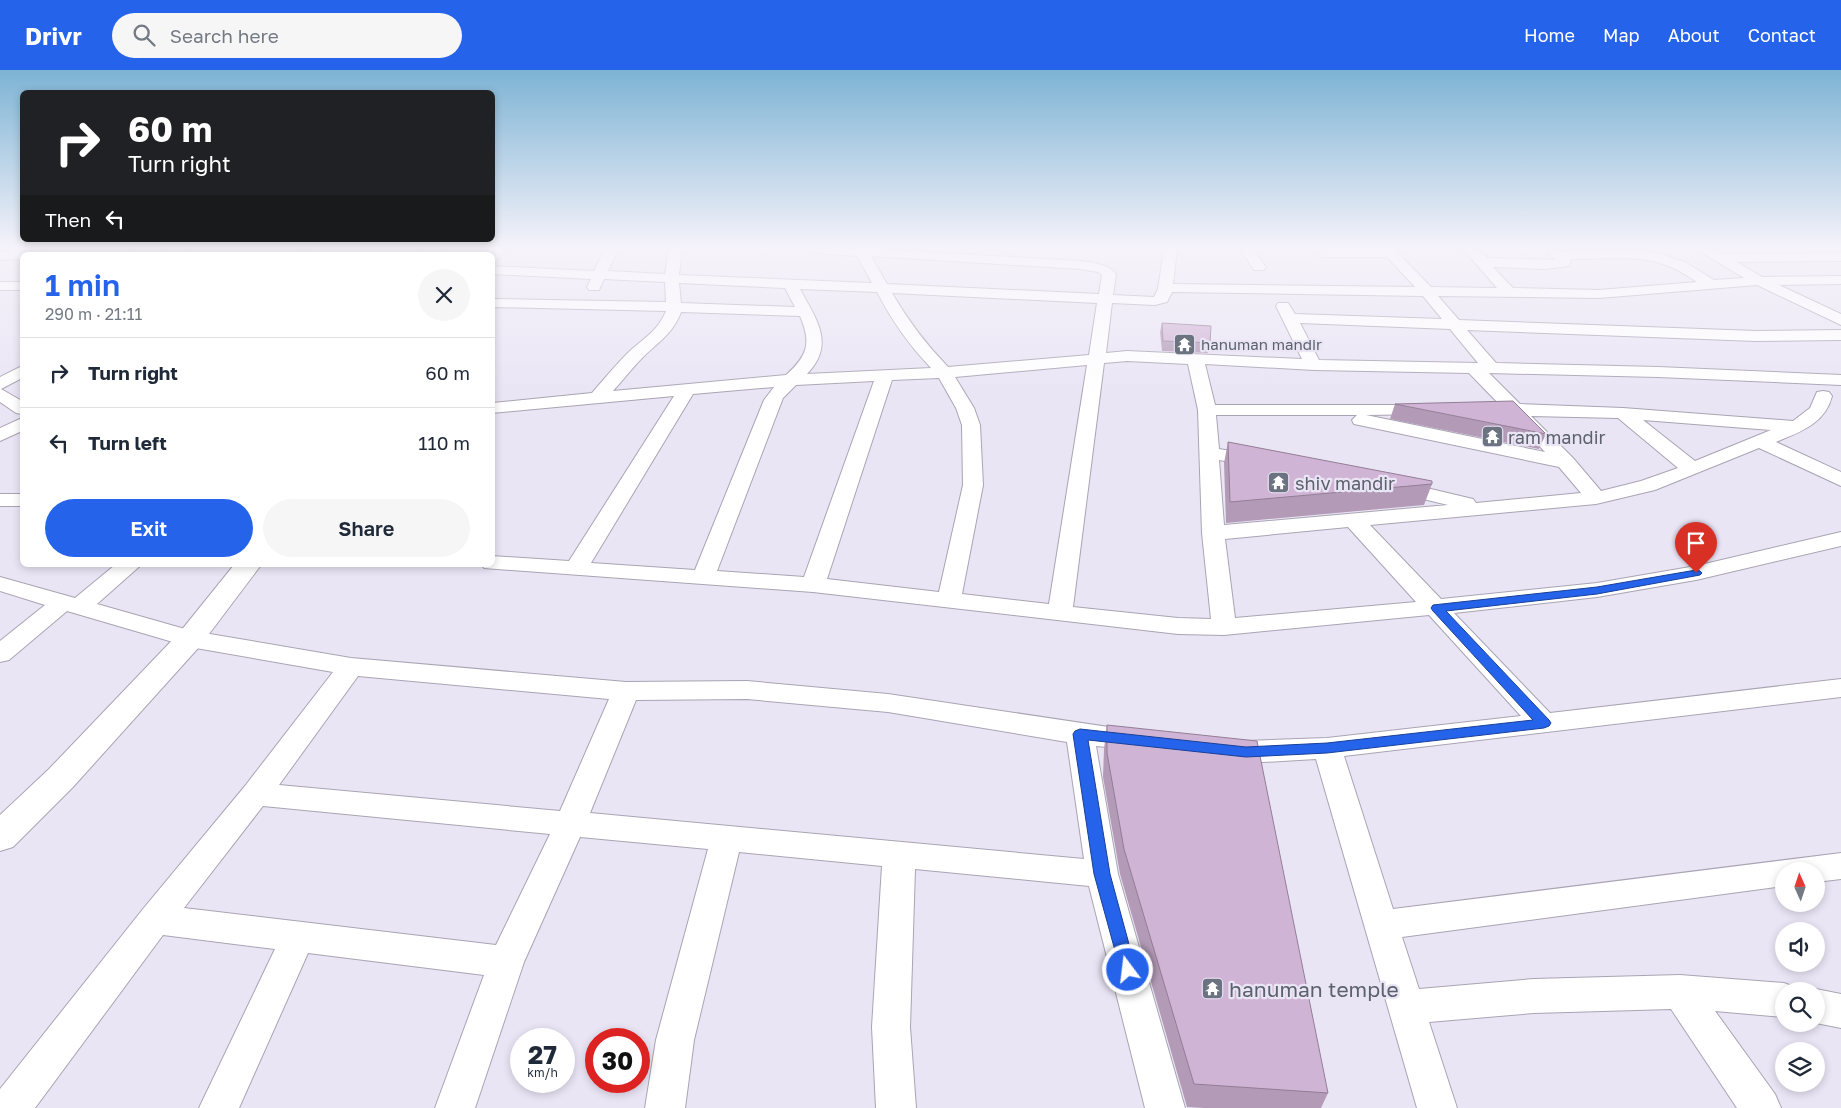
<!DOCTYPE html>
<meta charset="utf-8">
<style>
body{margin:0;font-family:"Golos Text",sans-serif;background:#f6f6f7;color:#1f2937;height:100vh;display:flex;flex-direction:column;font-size:19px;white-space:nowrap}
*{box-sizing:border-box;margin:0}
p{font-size:16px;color:#747a83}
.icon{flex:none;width:28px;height:28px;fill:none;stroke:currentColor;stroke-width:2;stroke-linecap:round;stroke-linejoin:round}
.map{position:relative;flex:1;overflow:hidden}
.sheet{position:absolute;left:20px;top:182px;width:475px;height:315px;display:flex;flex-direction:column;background:#fff;border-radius:8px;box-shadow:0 2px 8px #0003}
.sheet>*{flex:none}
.banner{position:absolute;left:20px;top:20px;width:475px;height:152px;border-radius:8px;box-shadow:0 2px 8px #0003;background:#202124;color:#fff;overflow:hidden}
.needle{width:32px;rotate:357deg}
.controls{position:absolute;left:1775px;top:792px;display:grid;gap:10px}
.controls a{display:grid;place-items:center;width:50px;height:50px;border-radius:50%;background:#fff;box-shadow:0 2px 8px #0003;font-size:25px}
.speed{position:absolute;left:510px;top:958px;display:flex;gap:10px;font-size:25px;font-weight:700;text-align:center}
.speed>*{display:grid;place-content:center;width:65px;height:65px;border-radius:50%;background:#fff;box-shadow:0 2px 8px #0003;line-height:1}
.speed small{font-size:12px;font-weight:400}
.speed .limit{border:8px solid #d22;background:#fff;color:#111}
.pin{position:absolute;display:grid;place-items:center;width:42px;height:42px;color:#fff;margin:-51px -21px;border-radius:50% 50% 50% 0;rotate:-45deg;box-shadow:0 0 5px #0007}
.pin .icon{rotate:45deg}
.me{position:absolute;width:55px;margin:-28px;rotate:345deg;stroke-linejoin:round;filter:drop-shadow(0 0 4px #0008)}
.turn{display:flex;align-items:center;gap:18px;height:105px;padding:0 25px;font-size:22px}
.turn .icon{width:65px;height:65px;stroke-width:2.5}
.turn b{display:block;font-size:35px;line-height:42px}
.then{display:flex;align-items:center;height:48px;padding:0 25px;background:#0003;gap:10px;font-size:19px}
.round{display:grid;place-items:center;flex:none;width:52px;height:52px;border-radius:26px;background:#f6f6f7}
.summary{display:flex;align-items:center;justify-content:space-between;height:85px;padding:0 25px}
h1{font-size:30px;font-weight:600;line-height:38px;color:#2563eb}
.primary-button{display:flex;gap:10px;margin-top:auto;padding:10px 25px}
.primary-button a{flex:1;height:58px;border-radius:30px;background:#2563eb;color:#fff;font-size:20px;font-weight:600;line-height:58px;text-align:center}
.primary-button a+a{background:#f6f6f7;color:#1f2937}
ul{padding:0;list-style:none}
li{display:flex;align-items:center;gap:15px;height:70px;padding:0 25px;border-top:1px solid #e0e1e3}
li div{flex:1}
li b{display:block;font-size:19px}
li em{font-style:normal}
header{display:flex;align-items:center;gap:30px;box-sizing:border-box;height:70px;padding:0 25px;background:#2563eb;color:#fff}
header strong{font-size:24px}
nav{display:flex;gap:28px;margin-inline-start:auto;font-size:18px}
.search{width:350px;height:45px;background:#f6f6f7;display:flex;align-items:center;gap:12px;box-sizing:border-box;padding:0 18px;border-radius:28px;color:#747a83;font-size:19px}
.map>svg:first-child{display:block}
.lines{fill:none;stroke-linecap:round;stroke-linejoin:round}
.minor-casing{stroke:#a9a4b3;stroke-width:2}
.tertiary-casing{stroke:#a9a4b3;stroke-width:2}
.minor{fill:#fff;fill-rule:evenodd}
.tertiary{fill:#fff;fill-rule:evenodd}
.wall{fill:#b39bb7}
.building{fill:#d0b4d5;stroke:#927e95}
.route{fill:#2563eb;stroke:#184099}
.labels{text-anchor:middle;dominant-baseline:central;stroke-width:4.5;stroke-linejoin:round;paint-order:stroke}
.far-worship-label{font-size:15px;fill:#5b616d;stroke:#eae5f5;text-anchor:start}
.worship-label{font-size:18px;fill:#5b616d;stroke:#eae5f5;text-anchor:start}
.near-worship-label{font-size:21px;fill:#5b616d;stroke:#eae5f5;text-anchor:start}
</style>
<header>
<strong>Drivr</strong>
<div class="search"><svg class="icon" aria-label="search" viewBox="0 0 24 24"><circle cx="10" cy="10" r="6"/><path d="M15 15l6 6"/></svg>Search here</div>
<nav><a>Home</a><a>Map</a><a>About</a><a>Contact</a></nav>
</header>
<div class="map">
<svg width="1841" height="1038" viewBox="0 0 1841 1038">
<rect width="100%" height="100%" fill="#eae5f5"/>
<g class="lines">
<defs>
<path id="minor" d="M63,179h72l-7,4 -106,2v4l-22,1v-8z
M169,179h15l-7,6h-16z
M281,179h18l11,6h-19z
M430,179h18l-11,6h-19l2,-3z
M605,179h13l-10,22 57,3 4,-25h13l-3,26 193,8 -15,-27 -44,-3 -7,-4h66l208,12c13,2 27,2 36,13l-3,21 41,2 4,-8 6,-40h13l-4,35 242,3 -28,-30h-64l-7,-4 7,-4h71l37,38 66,1 -34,-39h13l12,9 68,2 -8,-7 7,-4 6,2 69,-1 27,3 28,9 29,18 30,-2 -43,-26 -1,-3h15l9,5 117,-1v8l-104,1 25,15 79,-1v8l-62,1 62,29v11l-84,-40 -158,13 -161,-2 21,24 297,11 85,-1v10l-85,1 -289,-11 29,33 162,4 183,8v10l-183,-8 -169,-4 31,31 103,4 170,13 17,-13 7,-16 6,-1 6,1 3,4c-7,28 -32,36 -56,46l65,30v14l-82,-38 -104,42 -59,14 -226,21 71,74 156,-16 99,-17 145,-34v14l-145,34 -99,17 -143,16 96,100 291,-34v18l-497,59 49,153 448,-56v26l-25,3v-11h-32v15l-382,51 17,52 115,-10 146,-4 104,8 13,5 1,3h-14v26l-69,-6 60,83 6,14h-44l-66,-99 -137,4 -105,9 28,86h-40l-101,-349 -70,4 -29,-6 -4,-7 4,-7 10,-3 19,1 81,-3 194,-22 -92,-101 -205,20 -46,-1 -365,-42 -329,-24 -2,-3h10v-9l77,5 105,-165 -182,17v-10l100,-10c13,-15 26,-31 40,-44 14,-12 27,-20 34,-38l-174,-4v-8l174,3 -1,-20 -61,-3 -5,11h-10l-2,-3 4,-8 -99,-5v-8l102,5zM871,186l209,13 18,3 4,3 -3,19 -212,-10zM1615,188c35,0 53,4 82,24l-98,8 -86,-2 -20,-21 52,2 24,-3 2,-7zM679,213l106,5 10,19 -114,-4zM800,219l77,3c15,29 32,53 54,76l-124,6c29,-30 9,-55 -7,-85zM1172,222l251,4 19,23 -147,-5 -7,-11h-10l-2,3 26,53 -175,-8 -21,2 6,-50 43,2 12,-3zM892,223l205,10 -8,52 -141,12c-23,-24 -39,-45 -56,-74zM681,242l119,4c12,28 7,40 -14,59l-173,16c10,-11 20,-24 31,-35 15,-14 30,-24 37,-44zM1300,253l150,6 28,34 -159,-3zM1127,291l61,3 10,46 4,123 9,86 -33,-1 -105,-11 31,-244zM1205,294l109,6 155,3 30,31 -17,1 -3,4 3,4 28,2 35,37 -179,-37 64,-1 3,-4 -3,-4 -6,-1h-209zM1087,295l-38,239 -87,-10 21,-109 -3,-60 -6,-17 -19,-31zM939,308l17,30 6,17 1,60 -24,107 -112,-13 65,-199zM874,311l-70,196 -87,-6 66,-173 13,-13zM774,317l-10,13 -69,170 -104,-7 102,-169zM1216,345h141l-5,5 2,4 205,43 22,26 -105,10 -3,-4 -76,-18 -7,2 -3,4 3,4 58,14 -224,20 -5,-65 39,7 7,-2 3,-4 -3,-4 -46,-8zM1531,346l87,2 60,50 -37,13 -40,10 -28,-33zM1643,350l128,10 -76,31zM1348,457l68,75 -181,16 -10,-79z
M1240,179h12l14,18 -2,3h-10z
M0,212h22v8h-22z
M22,296v12l-21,11 21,12v13l-6,-1 -16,-11v-25z
M22,348v13l-22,10v-13z
M0,424h22v12h-22z
M115,495h26l-44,39 95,27 159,27 275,24 121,-1 141,13 261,39 4,7 -4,7 -10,3 -43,-4 22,128 67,234h-40l-56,-222 -174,-17 -5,158 6,81h-40l-4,-81 10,-161 -143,-14 -45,188 -9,68h-40l11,-68 52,-191 -128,-12 -56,125 -49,146h-40l49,-133 -176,-22 -69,155h-40l76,-159 -112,-14 -128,173h-35v-19l143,-180 102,-123 88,-114 -143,-25 -123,-36 -58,49 -9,2v-21l45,-36 -45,-14v-14l75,21zM358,606l251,23 -49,112 -281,-26zM747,629l141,13 179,30 17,117 -494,-46 46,-113zM263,736l287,28 -54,111 -312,-37z
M1816,919l25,5v34l-25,-5v-32h-6z"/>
<path id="tertiary" d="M490,179h16l-8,10 -6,2v-6h-7z
M234,495h27l-61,81 -127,141 -60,60 -13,4v-36l49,-46 131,-137z"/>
</defs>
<use href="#minor" class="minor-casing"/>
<use href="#tertiary" class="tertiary-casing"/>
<use href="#minor" class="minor"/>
<use href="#tertiary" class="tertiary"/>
</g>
<path class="wall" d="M1162,253l48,20 -2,10 -46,-2 -2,-19z
M1395,334l151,30 -7,15 -149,-30z
M1228,372l204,42 -8,21 -198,18 -2,-60z
M1107,655l221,368 -7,15h-117l-17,-1 -67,-233 -17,-97 1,-28z"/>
<path class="building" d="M1162,253l49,3 -1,17 -47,-2z
M1513,331l33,33 -151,-30z
M1228,372l204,39v3l-202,18z
M1107,655l150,16 71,352 -134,-9 -70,-235 -17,-96z"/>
<linearGradient id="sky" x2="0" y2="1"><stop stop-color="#7db3d4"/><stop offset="0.55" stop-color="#f6f3fa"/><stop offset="1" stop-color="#f6f3fa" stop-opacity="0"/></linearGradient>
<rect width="1841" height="324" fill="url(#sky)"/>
<path class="route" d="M1696,500l4,1 2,2 -2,2 -103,19 -151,17 103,109 2,3 -2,3 -5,2 -217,25 -81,4 -158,-17 22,134 26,96 -2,6 -6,2 -6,-2 -28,-102 -21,-140 2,-3 5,-2 166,18 81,-4 206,-23 -100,-109 -2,-3 2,-3 164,-18z"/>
<defs>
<symbol id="temple-square" viewBox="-11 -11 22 22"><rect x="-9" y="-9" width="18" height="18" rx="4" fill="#6b7280" stroke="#eae5f5"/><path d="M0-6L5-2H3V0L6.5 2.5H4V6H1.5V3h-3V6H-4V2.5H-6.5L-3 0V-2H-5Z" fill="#fff"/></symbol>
</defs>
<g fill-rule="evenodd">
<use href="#temple-square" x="1172" y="262" width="25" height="25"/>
<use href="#temple-square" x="1480" y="354" width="25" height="25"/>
<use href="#temple-square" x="1266" y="400" width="25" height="25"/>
<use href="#temple-square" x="1200" y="906" width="25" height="25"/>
</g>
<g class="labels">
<g class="far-worship-label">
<text x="1201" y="274">hanuman mandir</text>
</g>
<g class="worship-label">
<text x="1508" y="367">ram mandir</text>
<text x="1295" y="413">shiv mandir</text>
</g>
<g class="near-worship-label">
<text x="1229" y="919">hanuman temple</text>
</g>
</g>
</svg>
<div class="controls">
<a><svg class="needle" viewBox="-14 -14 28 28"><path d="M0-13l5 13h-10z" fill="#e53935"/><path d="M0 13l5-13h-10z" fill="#747a83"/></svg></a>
<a><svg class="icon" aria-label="sound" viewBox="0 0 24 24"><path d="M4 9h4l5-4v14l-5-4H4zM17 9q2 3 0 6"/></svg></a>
<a><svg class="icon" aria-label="search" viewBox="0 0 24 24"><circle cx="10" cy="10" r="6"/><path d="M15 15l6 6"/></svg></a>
<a><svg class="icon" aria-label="layers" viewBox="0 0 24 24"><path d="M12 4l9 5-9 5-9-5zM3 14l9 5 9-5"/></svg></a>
</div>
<div class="speed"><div>27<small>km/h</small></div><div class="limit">30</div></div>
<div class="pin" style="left:1696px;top:503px;background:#d93025"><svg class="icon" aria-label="arrive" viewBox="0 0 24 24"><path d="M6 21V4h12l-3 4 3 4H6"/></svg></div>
<svg class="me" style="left:1128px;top:900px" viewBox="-20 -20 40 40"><circle r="17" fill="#2563eb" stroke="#fff" stroke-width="3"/><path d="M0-11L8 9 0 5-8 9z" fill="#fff"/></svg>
<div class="banner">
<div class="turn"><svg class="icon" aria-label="right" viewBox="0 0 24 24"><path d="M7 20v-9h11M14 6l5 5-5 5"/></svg><div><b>60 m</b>Turn right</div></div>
<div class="then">Then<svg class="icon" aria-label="left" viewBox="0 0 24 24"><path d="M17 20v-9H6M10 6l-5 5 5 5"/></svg></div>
</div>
<section class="sheet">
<div class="summary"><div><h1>1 min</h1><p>290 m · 21:11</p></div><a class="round"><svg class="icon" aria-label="close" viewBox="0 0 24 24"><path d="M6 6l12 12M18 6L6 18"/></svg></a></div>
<ul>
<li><svg class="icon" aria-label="right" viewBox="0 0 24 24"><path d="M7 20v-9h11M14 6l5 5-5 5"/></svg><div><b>Turn right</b></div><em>60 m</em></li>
<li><svg class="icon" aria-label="left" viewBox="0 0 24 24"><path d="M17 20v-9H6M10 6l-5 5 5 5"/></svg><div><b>Turn left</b></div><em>110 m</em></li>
</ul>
<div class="primary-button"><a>Exit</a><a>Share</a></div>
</section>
</div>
